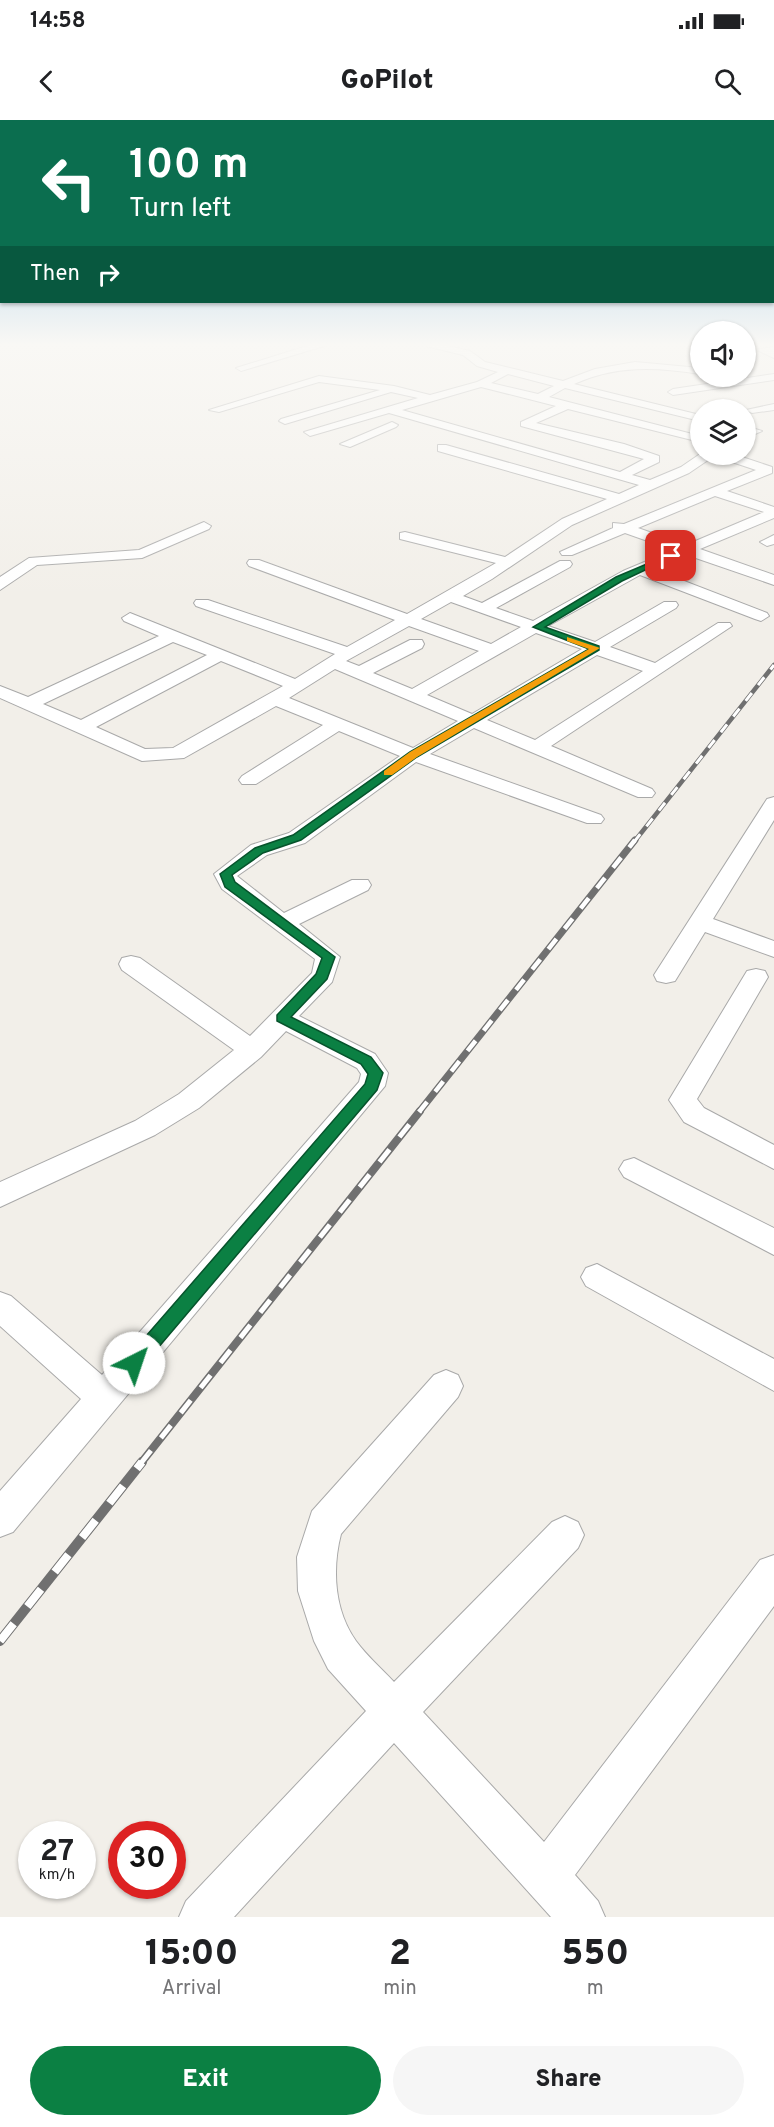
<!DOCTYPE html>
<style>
body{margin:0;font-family:Overpass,sans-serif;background:#f6f6f6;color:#202124;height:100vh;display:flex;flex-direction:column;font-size:22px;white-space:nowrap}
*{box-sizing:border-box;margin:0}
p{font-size:20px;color:#757577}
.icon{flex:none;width:33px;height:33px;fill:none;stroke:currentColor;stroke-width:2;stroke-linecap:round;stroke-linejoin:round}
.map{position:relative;height:1797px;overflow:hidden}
.side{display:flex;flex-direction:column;background:#fff;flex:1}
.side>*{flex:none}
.guide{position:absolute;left:0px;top:0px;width:774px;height:183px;box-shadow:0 2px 4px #0004;background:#0b6e4f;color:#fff;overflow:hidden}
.controls{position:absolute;left:690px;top:201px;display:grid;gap:12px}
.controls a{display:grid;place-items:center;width:66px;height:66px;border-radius:50%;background:#fff;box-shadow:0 2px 4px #0004;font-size:30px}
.speed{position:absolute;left:18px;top:1701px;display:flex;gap:12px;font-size:30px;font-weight:700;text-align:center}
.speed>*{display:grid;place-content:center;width:78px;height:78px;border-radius:50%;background:#fff;box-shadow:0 2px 4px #0004;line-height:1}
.speed small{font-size:15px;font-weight:400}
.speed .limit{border:9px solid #d22;background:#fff;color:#111}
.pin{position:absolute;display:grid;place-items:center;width:51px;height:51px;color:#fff;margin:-26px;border-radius:12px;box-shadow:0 3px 9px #0006}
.me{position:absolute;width:66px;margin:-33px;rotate:41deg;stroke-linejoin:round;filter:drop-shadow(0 0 4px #0008)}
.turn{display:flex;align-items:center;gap:21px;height:126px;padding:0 30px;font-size:27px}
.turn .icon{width:78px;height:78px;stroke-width:2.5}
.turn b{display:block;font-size:42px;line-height:51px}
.then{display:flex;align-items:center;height:57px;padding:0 30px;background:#0003;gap:12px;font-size:22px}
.eta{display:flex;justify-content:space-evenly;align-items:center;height:102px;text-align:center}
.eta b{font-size:36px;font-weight:800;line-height:42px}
.button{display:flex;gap:12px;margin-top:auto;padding:12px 30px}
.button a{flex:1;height:69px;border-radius:36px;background:#0b8043;color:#fff;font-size:24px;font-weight:800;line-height:69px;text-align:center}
.button a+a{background:#f6f6f6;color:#202124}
.status{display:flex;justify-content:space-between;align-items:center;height:42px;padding:0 30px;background:#fff;direction:ltr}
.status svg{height:16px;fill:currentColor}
header{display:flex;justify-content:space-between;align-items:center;height:78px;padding:0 30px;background:#fff;font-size:27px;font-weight:800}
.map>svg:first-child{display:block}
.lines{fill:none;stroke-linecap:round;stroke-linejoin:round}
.minor-casing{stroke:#a9a9a9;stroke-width:2}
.minor{fill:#fff;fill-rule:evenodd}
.rail-far3-casing{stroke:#707070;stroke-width:4.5}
.rail-far2-casing{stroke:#707070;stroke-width:7}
.rail-far1-casing{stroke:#707070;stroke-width:8}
.rail-casing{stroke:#707070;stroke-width:10}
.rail-far3{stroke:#fff;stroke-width:3;stroke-dasharray:10;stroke-linecap:butt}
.rail-far2{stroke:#fff;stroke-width:4.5;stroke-dasharray:13;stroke-linecap:butt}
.rail-far1{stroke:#fff;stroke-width:5;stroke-dasharray:16;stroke-linecap:butt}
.rail{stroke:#fff;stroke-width:8;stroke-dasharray:22;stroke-linecap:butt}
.route{fill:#0b8043;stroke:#07532c;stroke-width:1.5}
.slow{fill:#f59e0b}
</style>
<div class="status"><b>14:58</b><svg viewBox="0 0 49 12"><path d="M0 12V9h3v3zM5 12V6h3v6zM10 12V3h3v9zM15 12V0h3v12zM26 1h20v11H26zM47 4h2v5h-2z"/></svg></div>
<header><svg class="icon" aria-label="back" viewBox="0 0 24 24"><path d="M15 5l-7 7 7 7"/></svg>GoPilot<svg class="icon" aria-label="search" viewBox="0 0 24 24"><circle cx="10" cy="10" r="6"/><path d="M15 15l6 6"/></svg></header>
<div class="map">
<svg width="774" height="1797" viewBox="0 0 774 1797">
<rect width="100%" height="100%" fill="#f2efe9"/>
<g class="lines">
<defs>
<path id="minor" d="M307,226h17l-83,25 -5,-3z
M426,226h22l22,5 15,11 78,19 32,-12 40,-7 65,6v6c-44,-7 -84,-9 -126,10l126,31v6l-135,-33 -16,9 151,39v6l-132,-33 -32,14 88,21 35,12v6l-27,13 18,5 31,-13 19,-13h33l39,13v6l-45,18 47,16v11l-74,31 74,26v10l-87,-30 -34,14 114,44 2,3 -8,5 -6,-2 -115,-44 -92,51 47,16 69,-40h12l2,3 -2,3 -66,39 45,16 63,-40h12l2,3 -181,120 101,43 3,4 -3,4h-14l-164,-69 -44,26 171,61 3,4 -3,4h-14l-171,-61 -111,81 -38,12 -30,21 47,37 68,-33h16l3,5 -3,5 -69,34 41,33 -8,25 -33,34 76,38 13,19 -3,13 -372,446 -13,5v-46l81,-92 -81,-73v-34l11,4 91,79 257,-293 2,-8 -4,-6 -71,-37 -25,26 -62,51 -44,27 -155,72v-25l135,-61 44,-27 55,-44 -112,-80 -3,-6 3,-6 9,-2 9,2 110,78 62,-63 3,-14 -93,-70 -8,-15 37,-29 38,-12 111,-77 -61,-25 -83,53h-14l-3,-4 3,-4 81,-51 -47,-19 -92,52 -42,3 -142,-63v-12l28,11 131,-61 -35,-15 -2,-3 8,-5 165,66 40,-25 -139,-48 -2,-3 2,-3h12l139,47 48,-27 -146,-54 -2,-3 2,-3h10l148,54 89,-51 -96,-24v-6l5,-1 100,25 57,-38 45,-20 -169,-48v-6h8l173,49 20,-9 -250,-72 -79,23 -6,-4 114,-34 -27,-6 -106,32 -6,-3 2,-2 99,-29 -61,-8 -100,30 -10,-2 110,-34 75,10 36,9 47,-13 21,-10 -21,-6 -14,-11zM508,254l46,12 -16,8 -47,-11zM481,267l75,19 -35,16v4l123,33 -24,13 -218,-62zM714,336l42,14 -132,54 -11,-1v5l-53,24 2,3h10l53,-22 48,17 -50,21 -90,50 -37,-13 74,-41 2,-3 -2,-3h-10l-78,42 -19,-7 29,-17 80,-54 117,-52zM715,376l49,16 -78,33 -48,-17zM451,482l70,25 -30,17 -70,-25zM409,506l70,25 -67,38 -39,-16 49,-25 2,-4 -2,-4h-12l-51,26 -13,-5zM536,513l46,16 -110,65 -45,-19zM173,522l34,13 -126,65 -38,-16zM597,535l46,16 -108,69 -48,-20zM221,541l62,25 -110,62 -28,1 -49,-22zM335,549l123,52 -45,27 -124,-50z
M774,227v11l-15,-7 1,-2z
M774,254v6l-101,15 -5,-3 5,-3z
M774,284v6l-22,3 -6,-3z
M392,302l6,3 -2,2 -46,20 -10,-3z
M752,308l10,3 -16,7v-7z
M204,402l7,4 -2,3 -67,29 -105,7 -37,25v-13l29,-19 110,-8z
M774,415v9l-7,2 -7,-4z
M774,677v23l-61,99 61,22v16l-69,-25 -30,49 -9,2 -9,-2 -3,-6 113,-176z
M756,849l9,2 3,6 -71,122 7,9 70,37v24l-90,-47 -15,-22 78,-129z
M634,1038l140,70v27l-150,-78 -5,-8 5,-8z
M597,1144l177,95v32l-188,-105 -5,-9 5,-9z
M446,1250l12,5 5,11 -5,11 -117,137c-9,35 -7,76 15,107 11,15 26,28 38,41l158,-160 13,-6 13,6 6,13 -6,13 -155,164 121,130 216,-282 14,-5v51l-199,269 23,26 7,16h-54l-157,-174 -160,174h-55l7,-16 180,-190 -38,-42 -14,-28 -16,-50 -1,-34 15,-46 122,-136z"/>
</defs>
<use href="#minor" class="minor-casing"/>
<use href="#minor" class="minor"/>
<defs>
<path id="rail-far3" d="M634,722l140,-177"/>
<path id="rail-far2" d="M419,992l216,-272"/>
<path id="rail-far1" d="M141,1343l279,-352"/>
<path id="rail" d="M0,1521l142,-179"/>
</defs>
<use href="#rail-far3" class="rail-far3-casing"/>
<use href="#rail-far2" class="rail-far2-casing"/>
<use href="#rail-far1" class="rail-far1-casing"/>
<use href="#rail" class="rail-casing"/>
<use href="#rail-far3" class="rail-far3"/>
<use href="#rail-far2" class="rail-far2"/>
<use href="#rail-far1" class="rail-far1"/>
<use href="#rail" class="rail"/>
</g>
<linearGradient id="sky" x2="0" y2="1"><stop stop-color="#8fc0e4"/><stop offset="0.47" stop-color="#f9f8f5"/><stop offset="1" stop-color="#f9f8f5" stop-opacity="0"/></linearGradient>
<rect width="774" height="478" fill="url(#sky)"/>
<path class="route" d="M668,435l7,1 -53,25 -77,46 54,19v4l-182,107 -116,83 -38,13 -31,22 3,7 100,75 -8,22 -36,38 80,40 12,16 -6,17 -237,279 -6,2 -7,-2 -2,-6 2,-5 238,-274 3,-10 -7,-10 -84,-43v-6l39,-41 6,-16 -97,-71 -5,-13 35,-26 38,-13 117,-83 179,-103 -56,-22 83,-50z"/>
<path class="slow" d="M567,517l33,11 -183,109 -25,18h-8v-4l26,-19 179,-103 -22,-8z"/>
</svg>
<div class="controls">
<a><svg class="icon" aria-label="sound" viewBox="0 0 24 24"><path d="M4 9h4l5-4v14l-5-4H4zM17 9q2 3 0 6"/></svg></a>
<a><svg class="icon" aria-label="layers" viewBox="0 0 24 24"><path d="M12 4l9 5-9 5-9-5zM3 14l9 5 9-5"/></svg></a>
</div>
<div class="speed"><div>27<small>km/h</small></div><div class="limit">30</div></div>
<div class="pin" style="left:671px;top:436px;background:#d93025"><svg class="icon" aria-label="arrive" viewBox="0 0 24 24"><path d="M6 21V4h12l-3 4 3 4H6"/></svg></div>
<svg class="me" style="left:134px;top:1243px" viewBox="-20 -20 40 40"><circle r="19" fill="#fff"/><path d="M0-13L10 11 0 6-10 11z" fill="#0b8043"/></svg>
<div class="guide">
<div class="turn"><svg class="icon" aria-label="left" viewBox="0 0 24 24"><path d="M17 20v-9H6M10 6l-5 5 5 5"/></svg><div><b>100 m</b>Turn left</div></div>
<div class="then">Then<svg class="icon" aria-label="right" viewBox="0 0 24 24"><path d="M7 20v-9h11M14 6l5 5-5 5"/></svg></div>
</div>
</div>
<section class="side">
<div class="eta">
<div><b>15:00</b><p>Arrival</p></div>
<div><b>2</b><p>min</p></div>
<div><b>550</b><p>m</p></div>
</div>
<div class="button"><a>Exit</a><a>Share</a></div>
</section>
